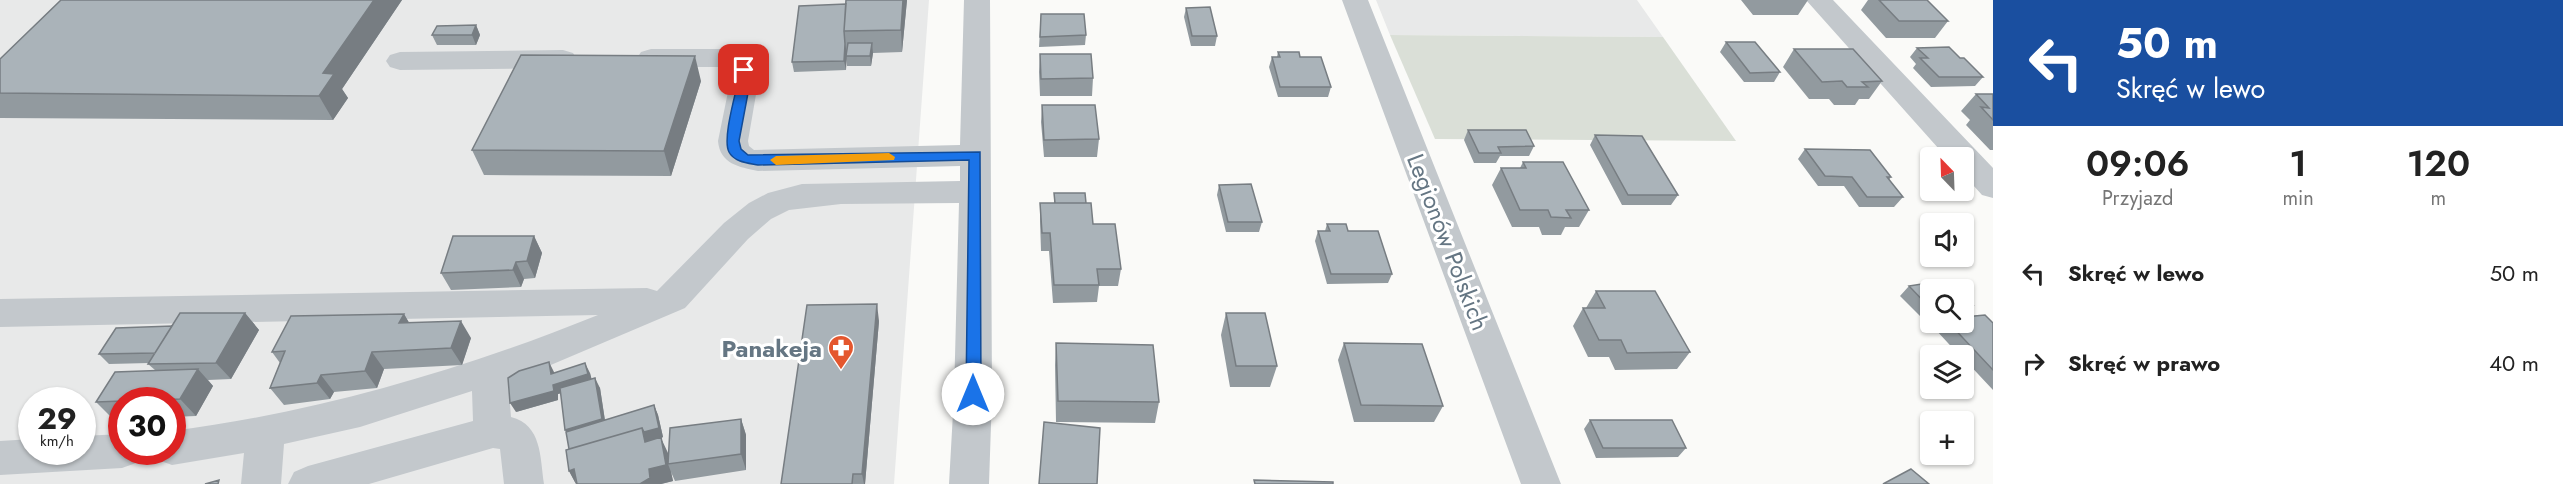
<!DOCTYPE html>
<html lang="pl">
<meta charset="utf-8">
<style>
body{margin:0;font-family:Jost,sans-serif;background:#f2f2f2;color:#222;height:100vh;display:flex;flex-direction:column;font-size:22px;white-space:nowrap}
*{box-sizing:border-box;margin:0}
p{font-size:20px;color:#767676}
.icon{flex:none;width:33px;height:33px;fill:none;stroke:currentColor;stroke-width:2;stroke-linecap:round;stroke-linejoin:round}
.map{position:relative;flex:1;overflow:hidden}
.details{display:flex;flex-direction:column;background:#fff;width:570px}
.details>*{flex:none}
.banner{background:#1a4fa0;color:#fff;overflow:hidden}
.needle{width:39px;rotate:337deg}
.buttons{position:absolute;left:1920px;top:147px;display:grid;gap:12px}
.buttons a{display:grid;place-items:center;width:54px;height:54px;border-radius:6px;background:#fff;box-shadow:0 2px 4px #0004;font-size:30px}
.speed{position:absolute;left:18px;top:387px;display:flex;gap:12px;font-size:30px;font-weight:700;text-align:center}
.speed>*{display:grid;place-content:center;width:78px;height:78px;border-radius:50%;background:#fff;box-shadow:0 2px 4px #0004;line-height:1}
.speed small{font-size:15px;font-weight:400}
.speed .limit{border:9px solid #d22;background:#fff;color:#111}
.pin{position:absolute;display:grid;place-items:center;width:51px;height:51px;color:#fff;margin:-26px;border-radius:12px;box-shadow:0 3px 9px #0006}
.me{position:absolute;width:66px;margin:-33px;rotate:0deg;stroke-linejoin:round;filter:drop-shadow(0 0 4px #0008)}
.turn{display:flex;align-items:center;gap:21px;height:126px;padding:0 24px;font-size:27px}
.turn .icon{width:78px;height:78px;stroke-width:2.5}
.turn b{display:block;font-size:42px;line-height:51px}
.eta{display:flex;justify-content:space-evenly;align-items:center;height:102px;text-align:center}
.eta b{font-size:36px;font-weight:600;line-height:42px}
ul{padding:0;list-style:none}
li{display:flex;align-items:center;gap:18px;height:90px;padding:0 24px}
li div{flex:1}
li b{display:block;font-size:22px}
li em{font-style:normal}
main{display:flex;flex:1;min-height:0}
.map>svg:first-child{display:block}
.built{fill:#e8e9e9;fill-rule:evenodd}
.green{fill:#dadfd7}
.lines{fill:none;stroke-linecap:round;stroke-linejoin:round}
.minor{fill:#c3c8cc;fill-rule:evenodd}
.wall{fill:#929a9f}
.shaded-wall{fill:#777d82}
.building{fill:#aab3b9;stroke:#777d82;stroke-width:1.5}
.route{fill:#1a73e8;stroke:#114b97;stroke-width:1.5}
.slow{fill:#f59e0b}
.labels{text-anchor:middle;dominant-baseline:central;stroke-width:6;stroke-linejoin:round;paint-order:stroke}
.street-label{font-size:24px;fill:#657683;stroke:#fff}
.poi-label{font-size:24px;font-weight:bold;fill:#657683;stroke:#fff;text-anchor:end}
</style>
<main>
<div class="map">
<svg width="1993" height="484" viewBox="0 0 1993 484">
<rect width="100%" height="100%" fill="#fafaf8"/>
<path class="built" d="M0,0h929l-35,484h-894zM32,400h50v52h-50zM122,400h50v52h-50z
M1376,0h261l26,37 -273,-2z"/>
<path class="green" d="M1390,35l273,2 73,104 -301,-2z"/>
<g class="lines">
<path class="minor" d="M964,0h26l2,395 -3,89h-40l5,-89 5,-192 -118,1 -52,6 -18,9 -23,20 -63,69 -139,59 -38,13 3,37c31,8 29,40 33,67h-40l-4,-35 -7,-1 -124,36h-81l6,-12 14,-6 165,-45 -1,-30 -112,36 -76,17 -3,40h-40l3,-31 -72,12 -14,-5 -4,-8h18v-21c146,-19 290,-61 426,-116l-598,12v-28l647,-11 10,3 67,-68 25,-20 19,-10 34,-9 158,-3v-15l-202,5c-19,-4 -38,-7 -40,-30l13,-64 -2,-8 -10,-2h-68l-10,-3 -4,-6 4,-6 10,-3h69l31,9 8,19 -11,64 1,5 5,4 206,-5z
M1342,0h26l193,484h-40z
M1806,0h27l160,168v30l-11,-3 -18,-20v-17h-17z
M563,50l10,3 4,6 -4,6 -10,3 -163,2 -10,-3 -4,-6 4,-6 10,-3z
M122,434v18h19l-5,11 -14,5 -122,7v-34l32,-2v13h50v-16z"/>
</g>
<path class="wall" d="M61,0h341l-60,89 6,9 -15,22 -333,-2v-59z
M907,0l-5,52 -29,1 -2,13h-24l-1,-7v11l-52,2 -2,-10 54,-58z
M1741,0h67l-10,15h-45z
M1868,0h59l21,21 -13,17h-49l-25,-28z
M1186,8l31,28 -2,10h-24l-7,-29z
M1041,14l45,21 -1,10 -46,2z
M476,25l4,10 -4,10h-39l-5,-10z
M1726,42l54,30 -6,10h-30l-24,-30z
M1917,48l43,10 23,19 -8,9 -44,1 -18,-19 3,-4 -6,-7z
M1794,49l88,32 -13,18h-10l-4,6h-21l-5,-6h-20l-26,-32z
M1278,52l22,5 31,30 -3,10h-50l-9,-30 3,-10h5z
M1040,54l53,24 -1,18h-52l-1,-24z
M701,81l-30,95 -187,-1 -12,-25z
M1976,94h17v56h-3l-24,-25 4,-5 -9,-9z
M1042,105l57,34 -2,18h-53l-3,-35z
M1468,130l66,16 -5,10h-29l-4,7h-22l-10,-23z
M1595,135l83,60 -7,10h-49l-32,-60z
M1805,149l86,28 -2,3 14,17 -9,10h-35l-15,-21h-26l-20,-27z
M1523,162l66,48 -10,17h-14l-4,8h-19l-3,-8h-27l-20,-42 9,-17h19z
M1219,185l43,37 -3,10h-33l-9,-37z
M1054,193l32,10 7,21 28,45 -3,17h-19l-2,16 -44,1 -4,-52h-8l-1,-30v-18h14z
M1327,224l21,7 44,43 -4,9 -61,1 -12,-43 3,-10h7z
M534,236l8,17 -7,25 -11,1 -3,8 -70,3 -10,-17z
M1909,286l21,4v29l-6,1 -24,-24z
M1596,291l94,61 -13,17 -62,1 -6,-13h-21l-15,-31 10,-18h3z
M1964,296l9,9 -9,9z
M245,313l14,17 -28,49 -23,1 5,6 -17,30 -24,1v-17h-50v19h-9l-17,-17 59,-32 -7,-6 1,-1 -40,1 -10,-10 73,-28z
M1226,313l51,53 -7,21h-40l-9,-52z
M404,314l5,9 62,15 -9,27 -78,4 -7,19 -43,4 -4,7 -46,6 -14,-17 10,-25 -8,-11z
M879,321l-14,163h-84z
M1942,322l51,1v67l-29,-31v-3h-4l-25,-27z
M1056,343l103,59 -4,21 -99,-1 -1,-57z
M1344,343l99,63 -9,16h-80l-16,-62z
M554,372v1h36l1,6 9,9 5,32 49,-15 4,10 5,22 -2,1 7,19 73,-38 5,16v35l-71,11 -4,-9 2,9 -12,3h-85l-7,-13v-22l-8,-56 -3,1v6l-42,12z
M1590,420l96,28 -8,9 -82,1 -12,-29z"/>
<path class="shaded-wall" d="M374,0h28l-60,89 6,9 -15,22 -14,-24 4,-23z
M903,0h4l-5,52 -1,-22z
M476,25l4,10 -4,10 -4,-10z
M872,43l1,10 -2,13 -1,-10z
M845,44l2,9 -1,17 -2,-9z
M695,56l6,25 -30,95 -7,-25z
M534,236l8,17 -7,25 -8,-17z
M516,262l8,17 -3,8 -8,-17z
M877,304l2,17 -14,163h-1l-2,-10z
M245,313l14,17 -28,49 -15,-16z
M404,314l10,17 -15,-8z
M461,321l10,17 -9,27 -11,-17z
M372,352l12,17 -7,19 -12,-17z
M549,362l5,10 1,11 -4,-9z
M585,363l5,10 3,11 -35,10v6l-42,12 -6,-9z
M198,369l15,17 -17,30 -16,-17z
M321,375l13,17 -4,7 -13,-16z
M595,378l5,10 6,40 -36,11 -5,-9z
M654,405l4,10 5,22 -2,1 7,15 2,11h-2l3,8 2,9 -12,3h-21l5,-41 -3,-15z
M741,419l5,16v35l-5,-16z
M574,469l2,15 -7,-13z"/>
<path class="building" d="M61,0h313l-51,73 11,1 -15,22 -319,-3v-34z
M846,0h57l-2,30 -57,1z
M1879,0h48l21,21h-49z
M846,4l-2,27 1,13 -1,17 -52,1 7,-56z
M1210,7l7,29h-25l-6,-28z
M1041,14h43l2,21 -46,2z
M476,25l-4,10h-40l5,-9z
M1726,42h29l25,30 -30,1z
M848,43h24l-2,13h-24z
M1949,47l11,11h4l19,19h-44l-19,-19h8l-11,-10z
M1794,49h59l29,32 -20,1 6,5h-21l-5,-6 -20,1z
M1278,52h21l1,5h21l10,30h-51l-8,-30h8z
M1040,54h51l2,24 -52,1z
M521,55l174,1 -31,95 -192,-1z
M1976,94h17v26l-12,-13 8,1z
M1042,105h53l4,34 -55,1z
M1468,130h58l8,16 -36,1 3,6h-22z
M1595,135l47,1 36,59h-50z
M1805,149l65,1 21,27h-4l16,20h-36l-15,-20 -27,-1z
M1523,162h40l26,48h-23l5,8 -20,-1 -3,-7h-28l-19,-42h25z
M1251,184l11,38h-34l-9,-37z
M1054,193h31l1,10h-31z
M1040,203h51l2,21h22l6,45h-24l2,16h-45l-4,-52h-8z
M1327,224h19l2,7h30l14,43h-61l-13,-43h12z
M453,236h81l-7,25 -11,1 -3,8 -72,3z
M1947,280l10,10h-27v18l-21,-22z
M1596,291h59l35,61 -63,1 -6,-13h-22l-16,-32h22z
M1964,296l9,9 -9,1z
M877,304l-15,170h-9l-1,10h-71l26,-179z
M180,313h65l-29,50 -68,1z
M1226,313h39l12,53h-41z
M404,314l-5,9 62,-2 -10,27 -79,4 -7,19 -44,4 -4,8 -47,5 15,-37 -13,1 19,-36z
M1985,315l8,8v47l-45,-48h16v-5z
M172,326l-17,27 -56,1 17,-26z
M1056,343l97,2 6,57 -101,-1z
M1344,343l78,1 21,62 -82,-1z
M549,362l2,12 34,-11 3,11 -35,11 1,6 -44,12 -2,-25 11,-7z
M198,369l-18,30 -58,1v1l-26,1 19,-30z
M595,378l7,41 -37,11 -5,-42z
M654,405l5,23 -15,4 -2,-4 -73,21 -3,-17z
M741,419v35l-73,10 2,-36z
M1590,420h82l14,28h-83z
M1044,422l56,6 -3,56h-58z
M642,428l3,14 16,-5 5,28 -17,4 1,9 -10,6h-63l-3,-15 -5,2 -3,-21z
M1911,469l18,15h-46z
M219,480l-1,4h-13z
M1254,480l79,2v2h-78z"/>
<path class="route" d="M744,66l6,4 1,7 -12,64 2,8 7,6 232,-3 1,242 -2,5 -6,2 -7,-7 3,-234 -211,5c-10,-2 -24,-3 -29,-13 -7,-13 7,-59 10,-75l-1,-7z"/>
<path class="slow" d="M889,153l6,4 -1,3 -118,5 -6,-5 6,-4z"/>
<defs>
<symbol id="pharmacy-pin" viewBox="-11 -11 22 30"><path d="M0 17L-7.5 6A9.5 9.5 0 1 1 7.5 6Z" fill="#e4572e" stroke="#fff"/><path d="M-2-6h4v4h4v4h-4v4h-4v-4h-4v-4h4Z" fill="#fff"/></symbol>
</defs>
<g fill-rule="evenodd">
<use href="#pharmacy-pin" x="826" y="333" width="30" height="40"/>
</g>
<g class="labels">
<g class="street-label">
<text transform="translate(1448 242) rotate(69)">Legionów Polskich</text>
</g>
<g class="poi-label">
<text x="822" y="348">Panakeja</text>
</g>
</g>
</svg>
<div class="buttons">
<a><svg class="needle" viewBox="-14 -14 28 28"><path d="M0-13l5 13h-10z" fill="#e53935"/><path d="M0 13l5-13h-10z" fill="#767676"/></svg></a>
<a><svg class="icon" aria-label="sound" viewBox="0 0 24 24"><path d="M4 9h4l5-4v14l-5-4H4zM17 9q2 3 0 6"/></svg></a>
<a><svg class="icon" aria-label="search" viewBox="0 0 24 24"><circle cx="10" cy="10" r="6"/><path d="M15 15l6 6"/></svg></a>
<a><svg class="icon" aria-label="layers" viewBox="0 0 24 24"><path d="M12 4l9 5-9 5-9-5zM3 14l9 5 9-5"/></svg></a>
<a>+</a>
</div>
<div class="speed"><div>29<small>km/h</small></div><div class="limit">30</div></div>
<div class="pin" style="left:744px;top:70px;background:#d93025"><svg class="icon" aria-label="arrive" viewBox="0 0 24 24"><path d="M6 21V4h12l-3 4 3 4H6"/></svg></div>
<svg class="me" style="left:973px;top:394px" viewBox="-20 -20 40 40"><circle r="19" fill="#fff"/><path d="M0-13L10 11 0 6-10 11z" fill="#1a73e8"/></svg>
</div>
<section class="details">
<div class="banner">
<div class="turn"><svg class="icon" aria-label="left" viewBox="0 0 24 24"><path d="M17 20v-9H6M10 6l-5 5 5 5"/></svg><div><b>50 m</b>Skręć w lewo</div></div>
</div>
<div class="eta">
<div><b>09:06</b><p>Przyjazd</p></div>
<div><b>1</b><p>min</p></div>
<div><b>120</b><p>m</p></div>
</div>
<ul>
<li><svg class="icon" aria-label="left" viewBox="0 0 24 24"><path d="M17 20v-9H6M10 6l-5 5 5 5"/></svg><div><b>Skręć w lewo</b></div><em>50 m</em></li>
<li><svg class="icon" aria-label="right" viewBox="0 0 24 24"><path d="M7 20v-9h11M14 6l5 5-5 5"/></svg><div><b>Skręć w prawo</b></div><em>40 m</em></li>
</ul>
</section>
</main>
